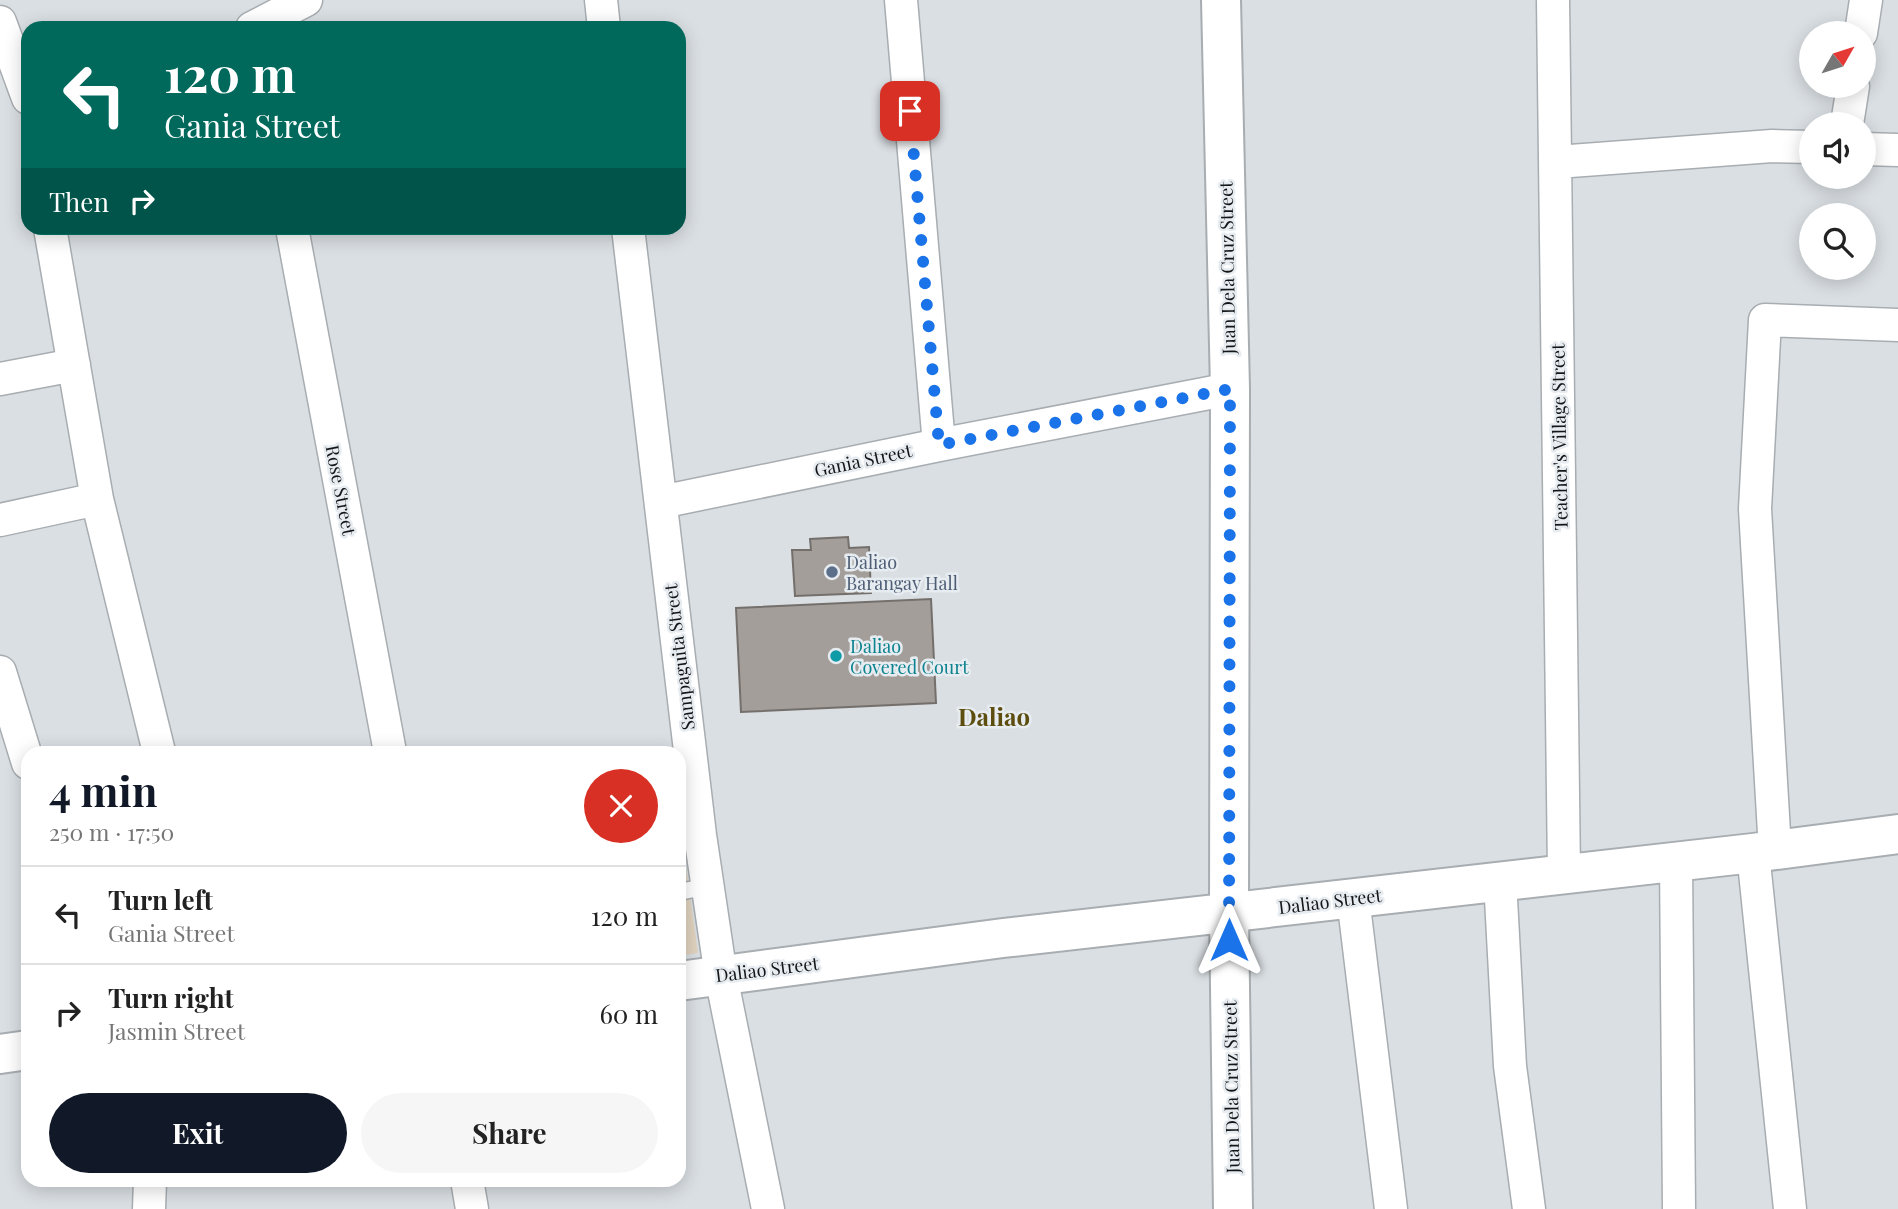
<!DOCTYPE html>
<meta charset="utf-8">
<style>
body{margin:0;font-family:"Playfair Display",serif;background:#f6f6f6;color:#222;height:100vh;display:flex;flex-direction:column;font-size:26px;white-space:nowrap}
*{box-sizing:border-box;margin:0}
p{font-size:23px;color:#767676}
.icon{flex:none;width:38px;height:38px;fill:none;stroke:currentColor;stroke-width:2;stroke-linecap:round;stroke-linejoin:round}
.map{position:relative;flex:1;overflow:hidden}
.side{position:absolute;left:21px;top:746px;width:665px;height:441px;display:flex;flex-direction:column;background:#fff;border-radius:21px;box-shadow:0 4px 18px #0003}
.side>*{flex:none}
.top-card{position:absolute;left:21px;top:21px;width:665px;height:214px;border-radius:21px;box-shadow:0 4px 18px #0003;background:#00695c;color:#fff;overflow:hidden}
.needle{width:46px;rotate:51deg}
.tools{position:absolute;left:1799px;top:21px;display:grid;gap:14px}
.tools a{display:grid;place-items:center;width:77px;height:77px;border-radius:50%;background:#fff;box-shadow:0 4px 18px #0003;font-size:35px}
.pin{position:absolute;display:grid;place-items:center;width:60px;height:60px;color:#fff;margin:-30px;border-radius:14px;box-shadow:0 4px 10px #0006}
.me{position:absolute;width:77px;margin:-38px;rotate:0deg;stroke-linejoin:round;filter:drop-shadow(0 0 5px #0008)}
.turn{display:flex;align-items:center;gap:24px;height:147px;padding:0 28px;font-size:32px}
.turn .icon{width:91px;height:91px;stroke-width:2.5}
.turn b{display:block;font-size:49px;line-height:60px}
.then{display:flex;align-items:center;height:66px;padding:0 28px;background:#0003;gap:14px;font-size:26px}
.round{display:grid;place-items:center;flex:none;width:74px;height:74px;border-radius:37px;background:#f6f6f6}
.head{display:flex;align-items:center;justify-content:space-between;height:119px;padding:0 28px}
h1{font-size:42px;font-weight:700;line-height:52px;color:#111827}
.action{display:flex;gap:14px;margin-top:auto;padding:14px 28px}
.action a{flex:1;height:80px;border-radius:42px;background:#111827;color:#fff;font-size:28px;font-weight:700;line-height:80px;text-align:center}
.action a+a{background:#f6f6f6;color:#222}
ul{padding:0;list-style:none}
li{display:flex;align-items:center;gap:21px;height:98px;padding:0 28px;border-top:2px solid #e0e0e0}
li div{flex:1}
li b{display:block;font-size:26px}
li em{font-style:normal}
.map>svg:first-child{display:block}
.commercial{fill:#e0d3bf}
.building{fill:#a39e9a;stroke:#746f6b;stroke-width:2}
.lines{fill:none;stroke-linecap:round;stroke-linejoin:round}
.service-casing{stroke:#a8adb1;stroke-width:19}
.minor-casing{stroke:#a8adb1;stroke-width:35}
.tertiary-casing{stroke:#a8adb1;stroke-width:42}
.service{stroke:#fff;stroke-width:16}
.minor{stroke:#fff;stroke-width:32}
.tertiary{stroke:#fff;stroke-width:38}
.route{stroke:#1a73e8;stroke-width:12;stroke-dasharray:0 21.6}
.service-dot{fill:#5c6f8a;stroke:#e7ecf1;stroke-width:2.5}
.culture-dot{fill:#0f9aa8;stroke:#e7ecf1;stroke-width:2.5}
.labels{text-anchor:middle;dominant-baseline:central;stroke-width:5;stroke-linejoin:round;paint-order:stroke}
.street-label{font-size:18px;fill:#131516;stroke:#e7ecf1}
.service-label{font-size:18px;fill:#4e5e75;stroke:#e7ecf1;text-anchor:start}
.culture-label{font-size:18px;fill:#0d838f;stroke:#e7ecf1;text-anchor:start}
.district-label{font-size:24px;font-weight:bold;fill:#5d4e10;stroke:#e7ecf1}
</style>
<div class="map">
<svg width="1898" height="1209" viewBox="0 0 1898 1209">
<rect width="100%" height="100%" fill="#dadfe3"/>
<path class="commercial" d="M679,817l19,136 -19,3z"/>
<path class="building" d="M848,537l1,11 20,-1 2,46 -76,3 -3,-46h19l-1,-11z
M931,599l5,104 -195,9 -5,-104z"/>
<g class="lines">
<defs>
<path id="service" d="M679,892l30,-6"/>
<path id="minor" d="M601,0l3,28
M901,0l38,445
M1553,0l11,873
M0,22l28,76
M252,28l54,-28
M1861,33l5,-33
M1847,124l6,-38
M1864,149l34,1
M1557,162l215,-16 39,1
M50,228l47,271 62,253
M292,228l98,524
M628,228l72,607 21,141 47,233
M0,379l74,-14
M661,502l278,-57 291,-56
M0,520l97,-21
M0,672l28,91
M1775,850l-20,-341 10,-189 133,5
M1753,853l37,356
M1676,861l3,348
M1500,880l10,186 19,143
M1353,898l38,311
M467,1180l5,29
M149,1209l1,-29"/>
<path id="tertiary" d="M1221,0l9,389 -1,524 4,296
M679,981l324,-43 750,-85 145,-19
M0,1054l28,-4"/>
</defs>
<use href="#service" class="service-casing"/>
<use href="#minor" class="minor-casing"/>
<use href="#tertiary" class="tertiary-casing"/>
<use href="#service" class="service"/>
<use href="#minor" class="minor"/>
<use href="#tertiary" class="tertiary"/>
</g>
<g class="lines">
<path class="route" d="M910,111l29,334 291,-56 -1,551"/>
</g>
<circle class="service-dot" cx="832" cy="572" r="7"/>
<circle class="culture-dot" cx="836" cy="656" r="7"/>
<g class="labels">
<g class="street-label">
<text transform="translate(1227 268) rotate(-91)">Juan Dela Cruz Street</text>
<text transform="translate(1559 437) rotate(-91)">Teacher's Village Street</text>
<text transform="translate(863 460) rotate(-12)">Gania Street</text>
<text transform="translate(341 490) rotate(79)">Rose Street</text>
<text transform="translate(679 657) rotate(-97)">Sampaguita Street</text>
<text transform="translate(1330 901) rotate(-7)">Daliao Street</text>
<text transform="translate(767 969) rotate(-7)">Daliao Street</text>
<text transform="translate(1231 1087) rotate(-91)">Juan Dela Cruz Street</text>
</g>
<g class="service-label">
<text x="846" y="562">Daliao<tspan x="846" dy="21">Barangay Hall</tspan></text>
</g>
<g class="culture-label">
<text x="850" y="646">Daliao<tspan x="850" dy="21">Covered Court</tspan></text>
</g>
<g class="district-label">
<text x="994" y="716">Daliao</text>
</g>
</g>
</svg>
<div class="tools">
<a><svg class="needle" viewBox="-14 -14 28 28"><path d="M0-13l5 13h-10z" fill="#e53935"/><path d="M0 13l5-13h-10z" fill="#767676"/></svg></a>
<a><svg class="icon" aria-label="sound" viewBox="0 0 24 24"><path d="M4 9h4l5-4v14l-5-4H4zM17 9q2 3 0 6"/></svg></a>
<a><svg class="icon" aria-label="search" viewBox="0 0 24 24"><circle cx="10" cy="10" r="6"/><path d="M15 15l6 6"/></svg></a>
</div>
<div class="pin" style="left:910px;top:111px;background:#d93025"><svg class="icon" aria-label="arrive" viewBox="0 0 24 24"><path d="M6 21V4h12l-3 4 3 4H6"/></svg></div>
<svg class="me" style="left:1229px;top:940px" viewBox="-20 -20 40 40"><path d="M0-17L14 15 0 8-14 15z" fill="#1a73e8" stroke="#fff" stroke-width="4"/></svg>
<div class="top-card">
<div class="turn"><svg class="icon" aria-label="left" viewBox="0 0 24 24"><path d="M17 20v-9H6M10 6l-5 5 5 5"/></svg><div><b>120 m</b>Gania Street</div></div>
<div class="then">Then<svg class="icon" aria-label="right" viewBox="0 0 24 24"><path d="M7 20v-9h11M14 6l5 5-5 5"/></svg></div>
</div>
<section class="side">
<div class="head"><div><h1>4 min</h1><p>250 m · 17:50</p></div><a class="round" style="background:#d93025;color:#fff"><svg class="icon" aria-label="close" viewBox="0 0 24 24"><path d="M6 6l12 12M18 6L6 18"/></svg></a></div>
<ul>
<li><svg class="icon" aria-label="left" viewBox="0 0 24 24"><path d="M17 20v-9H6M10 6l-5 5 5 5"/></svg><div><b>Turn left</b><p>Gania Street</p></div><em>120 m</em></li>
<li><svg class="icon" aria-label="right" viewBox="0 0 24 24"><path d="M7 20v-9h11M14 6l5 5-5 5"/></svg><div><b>Turn right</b><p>Jasmin Street</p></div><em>60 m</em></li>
</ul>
<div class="action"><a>Exit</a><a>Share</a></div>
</section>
</div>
